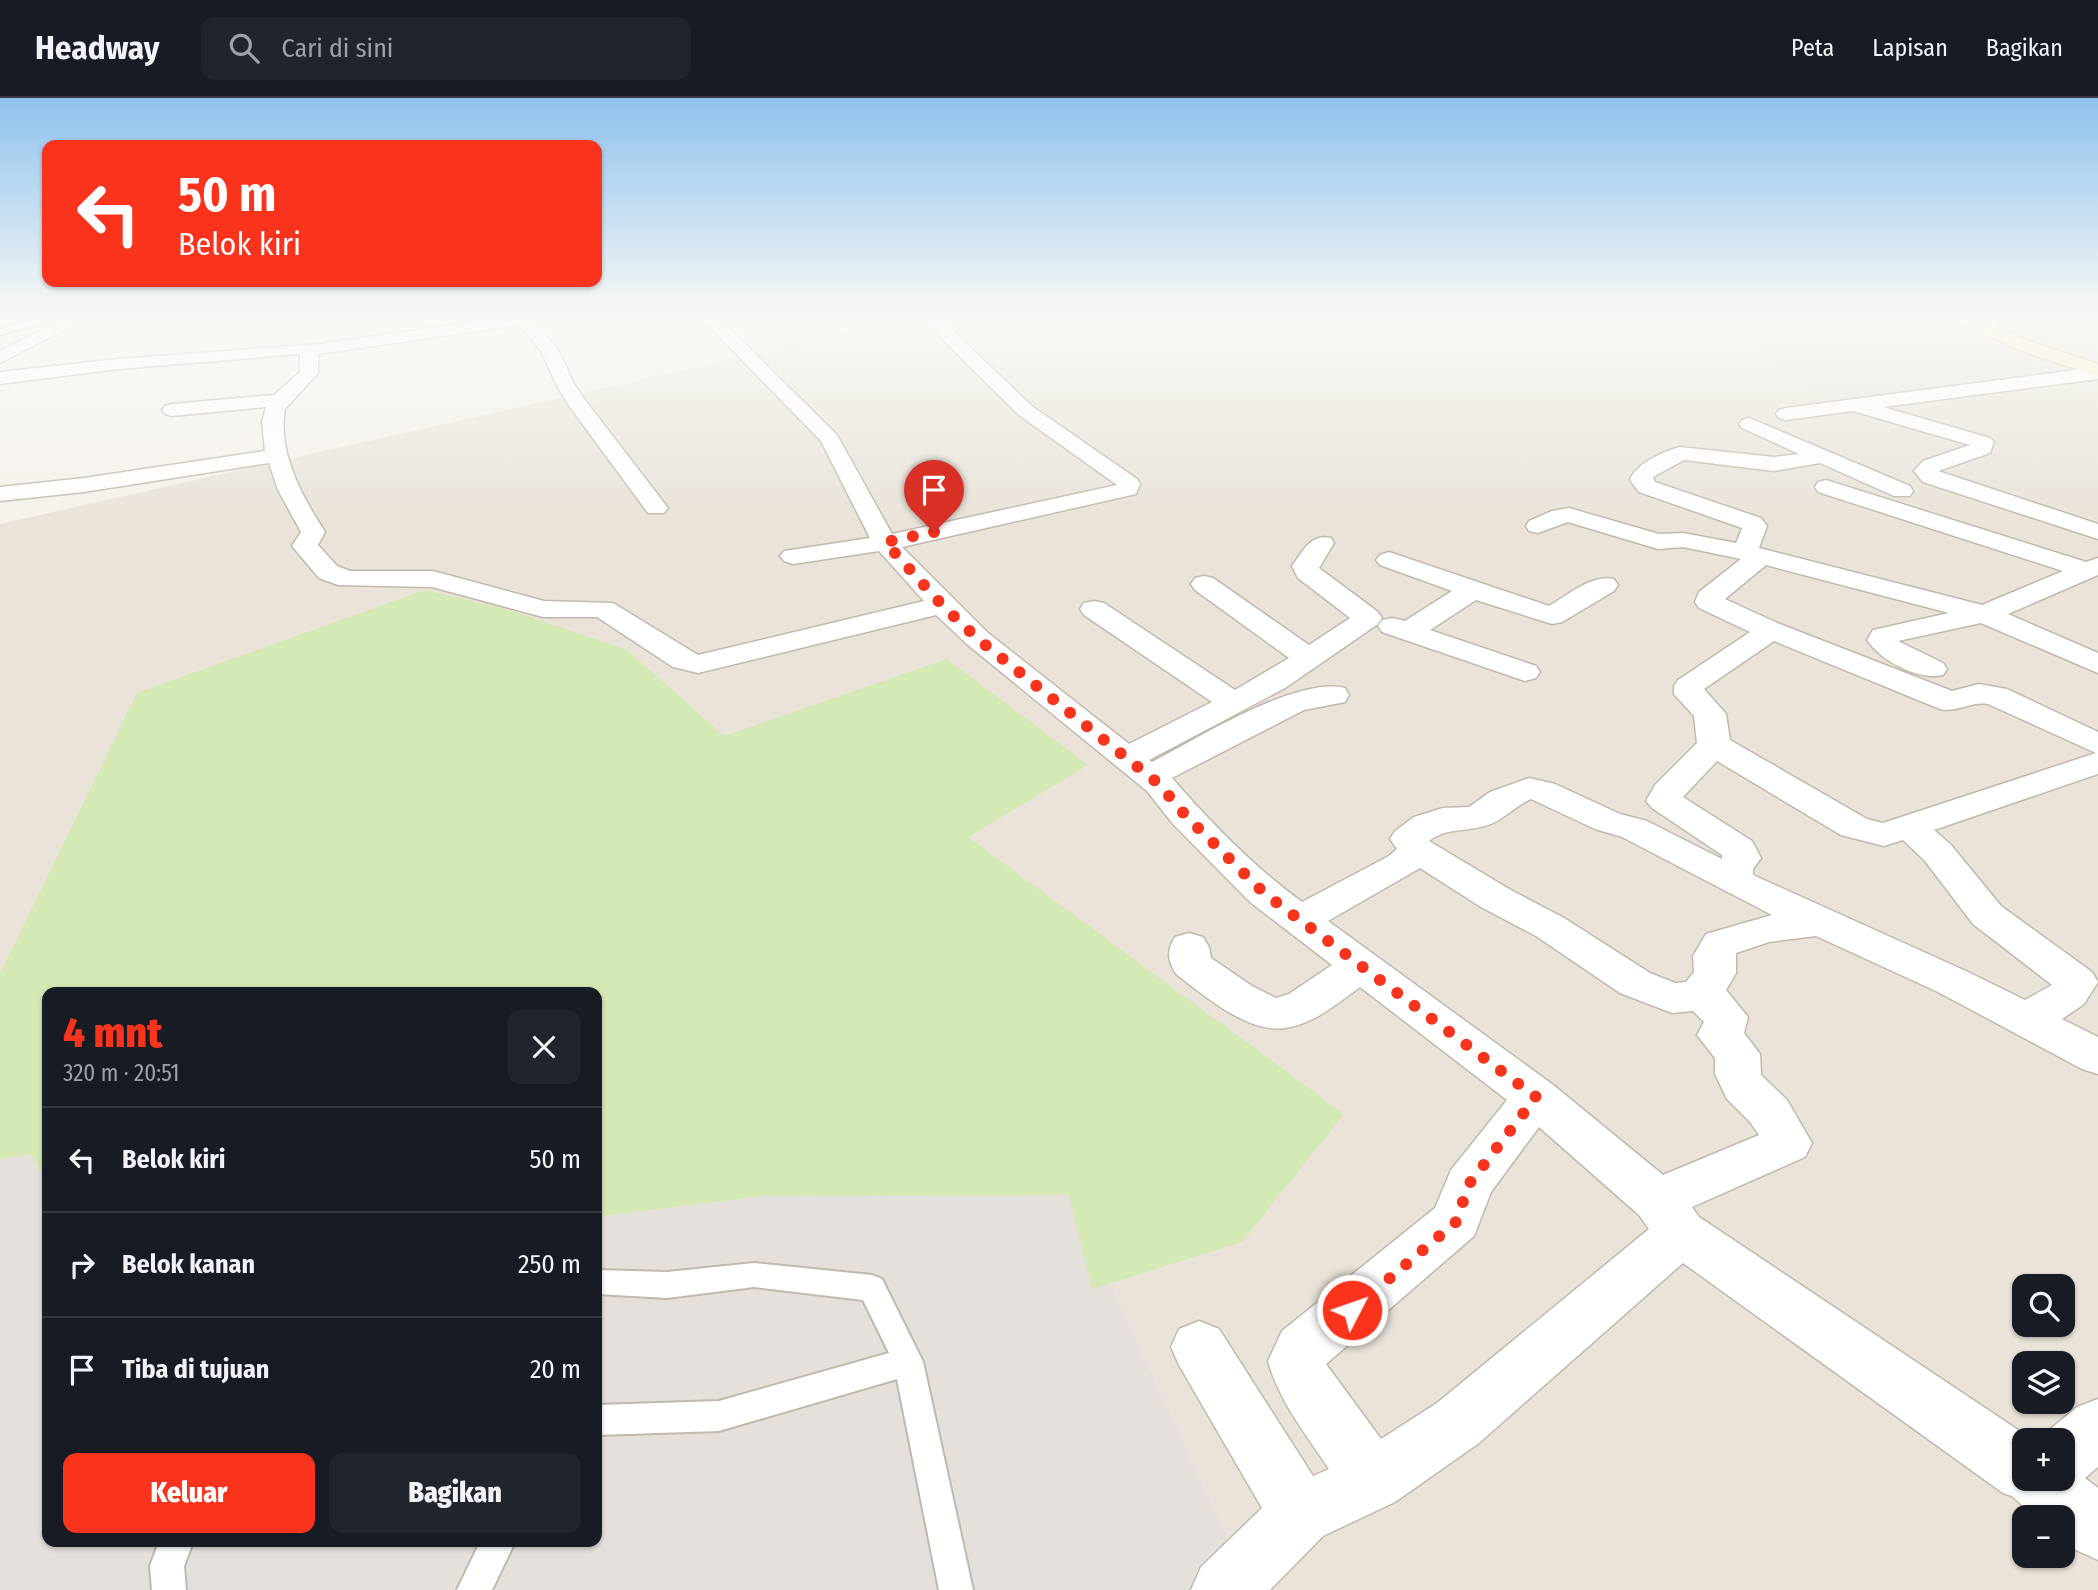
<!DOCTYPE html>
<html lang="id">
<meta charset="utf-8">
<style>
body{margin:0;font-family:"Fira Sans Condensed",sans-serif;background:#20242c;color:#f1f3f6;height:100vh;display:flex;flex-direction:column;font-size:26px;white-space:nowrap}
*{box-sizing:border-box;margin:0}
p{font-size:23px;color:#9ea1a6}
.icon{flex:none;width:38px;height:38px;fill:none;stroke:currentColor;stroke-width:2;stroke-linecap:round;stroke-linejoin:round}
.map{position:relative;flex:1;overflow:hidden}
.drawer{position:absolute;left:42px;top:889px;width:560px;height:560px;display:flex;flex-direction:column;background:#171b24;border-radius:14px;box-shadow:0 2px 5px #0004}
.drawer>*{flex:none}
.banner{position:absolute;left:42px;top:42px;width:560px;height:147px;border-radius:14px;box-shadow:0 2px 5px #0004;background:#fa331d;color:#fff;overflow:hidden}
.controls{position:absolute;left:2012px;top:1176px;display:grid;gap:14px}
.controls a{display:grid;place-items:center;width:63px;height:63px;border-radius:14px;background:#171b24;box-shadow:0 2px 5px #0004;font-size:35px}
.pin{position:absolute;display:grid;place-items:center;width:60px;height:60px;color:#fff;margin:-72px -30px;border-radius:50% 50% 50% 0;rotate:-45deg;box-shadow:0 0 7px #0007}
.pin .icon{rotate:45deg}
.me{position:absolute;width:77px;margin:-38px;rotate:49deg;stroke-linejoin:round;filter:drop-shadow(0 0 5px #0008)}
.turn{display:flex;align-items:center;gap:24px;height:147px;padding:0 21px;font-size:32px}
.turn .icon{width:91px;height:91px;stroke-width:2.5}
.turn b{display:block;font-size:49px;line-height:60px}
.round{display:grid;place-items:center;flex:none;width:74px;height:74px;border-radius:14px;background:#20242c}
.headline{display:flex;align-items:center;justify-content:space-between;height:119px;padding:0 21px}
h1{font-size:42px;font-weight:800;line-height:52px;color:#fa331d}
.primary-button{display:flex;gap:14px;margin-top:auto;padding:14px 21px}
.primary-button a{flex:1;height:80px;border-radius:14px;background:#fa331d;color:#fff;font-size:28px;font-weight:800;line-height:80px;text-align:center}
.primary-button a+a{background:#20242c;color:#f1f3f6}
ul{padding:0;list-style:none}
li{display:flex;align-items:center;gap:21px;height:105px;padding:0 21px;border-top:2px solid #363941}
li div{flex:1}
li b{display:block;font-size:26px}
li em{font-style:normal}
header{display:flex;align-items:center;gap:42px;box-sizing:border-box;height:98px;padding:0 35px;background:#171b24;border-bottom:2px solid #363941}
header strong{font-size:33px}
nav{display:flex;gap:38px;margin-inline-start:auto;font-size:24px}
.search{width:490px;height:63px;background:#20242c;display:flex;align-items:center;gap:18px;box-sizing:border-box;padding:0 24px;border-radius:14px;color:#9ea1a6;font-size:26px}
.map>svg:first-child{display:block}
.residential{fill:#e9e3d9;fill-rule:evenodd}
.industrial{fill:#e5e0dc}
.green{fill:#d4e9b4}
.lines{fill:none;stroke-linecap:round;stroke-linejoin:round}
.lane-casing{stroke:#c1b9ad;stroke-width:4}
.street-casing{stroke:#c1b9ad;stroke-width:3}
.secondary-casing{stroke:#d5c39a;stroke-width:4}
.lane{fill:#fff;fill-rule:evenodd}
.street{fill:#fff;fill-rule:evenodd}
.secondary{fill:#fff0cb;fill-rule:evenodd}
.route{stroke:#fa331d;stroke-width:12;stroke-dasharray:0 21.6}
</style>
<header>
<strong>Headway</strong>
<div class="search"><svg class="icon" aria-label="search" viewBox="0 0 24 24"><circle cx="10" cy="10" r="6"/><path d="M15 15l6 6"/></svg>Cari di sini</div>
<nav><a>Peta</a><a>Lapisan</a><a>Bagikan</a></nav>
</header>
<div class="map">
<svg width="2098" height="1492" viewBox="0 0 2098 1492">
<rect width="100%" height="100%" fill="#f5f1eb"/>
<path class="residential" d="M919,219h997l37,9 -162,15 117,56 190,-20v1213h-847l-654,-598h-550l-47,64v-532zM2025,1188h38v39h-38zM2025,1265h38v39h-38zM2025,1342h38v39h-38zM2025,1419h38v39h-38z"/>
<path class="industrial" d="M1916,219h182v24l-21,3 21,6v27l-190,20 -26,13 -78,-21 -52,-37 38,-11 161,-15z
M31,1057l16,26v361h550v-332l5,6 163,-20 304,-1 182,395h-1251v-431z"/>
<path class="green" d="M425,492l88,21 114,39 97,86 223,-77 141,106 -120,72 376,277 -102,128 -150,47 -23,-94 -304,1 -163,20 -5,-6v-218h-550v189l-16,-26 -31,4v-185l137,-281z"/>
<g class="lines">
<defs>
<path id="lane" d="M43,219h15l-58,18v-6z
M1997,219h13l-27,12 -7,-2z
M754,1165l118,12 10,4 41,83 50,228h-34l-42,-211 -178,52 -122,4v-30l122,-4 170,-48 -26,-53 -109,-13 -87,11 -70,-4v-24l70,2z
M159,1444h34l-9,24 2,24h-34l-2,-24z
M480,1444h35l-23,48h-35z"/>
<path id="street" d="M68,219h21l-89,46v-12z
M506,219h44l-2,3 -13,3 23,26 16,35 14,20 80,104 -4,5h-16l-78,-106 -14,-23 -15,-33 -21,-26 -202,29v19l-33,36c-8,43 17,87 40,123l-7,13 19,21 13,5h83l111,30 69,2 85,52 226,-54 -45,-50 -86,13 -9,-3 -4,-5 4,-5 86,-13 -49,-97 -121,-124h18l119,118 55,99 225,-49 -98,-70 -99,-98h18l95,90 104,72 3,5 -4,10 -234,53 86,86 141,111 83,-42 -128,-87 -4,-6 4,-6 10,-2 10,2 131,87 54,-32 -94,-68 -4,-6 4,-6 9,-2 9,2 96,67 41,-27 -52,-40 -6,-12c11,-15 19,-33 39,-28l3,5 -15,25 59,44 4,6 -4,6 -93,64 -136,72 3,2c45,-23 144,-86 193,-74l4,7 -4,7 -41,8 -132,68c39,45 82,89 130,124l87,-46 8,-7 -7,-10 5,-8 19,-14 29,-9 26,-1 21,-15 39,-14 26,6 65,30 27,7 75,38v-4l-70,-47 -6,-7 9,-16 42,-42 -3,-27 -20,-22v-8l4,-6 72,-48 -51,-24 -4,-6 4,-10 42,-33 -58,-12 -25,2 -90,-27 -30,11 -9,-2 -3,-5 3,-5 23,-10 17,-3 90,26 24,-1 53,10 6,-15 -103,-36 -9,-12c5,-16 34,-29 50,-33l94,10 25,-3 -57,-26 -3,-4 3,-4 7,-2 161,68 3,5 -3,5h-16l-74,-33 -46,8 -90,-11 -31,17 2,5 106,36 6,8 -8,22 223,57 81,-34 -245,-79 -3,-5 3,-5 8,-2 260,82 12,-4v17l-90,39 90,39v20l-117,-50 -83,18 45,22 4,6 -4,6c-25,6 -63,-15 -76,-35l6,-10 76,-17 -183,-48 -41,34 50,23 177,69 27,-7 28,5 91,43v42l-164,56 17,15 50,61 91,66 6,10 -14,22 -22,15 36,18v37l-16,-5 -144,-77 -122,-56 -47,6 -33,11v20l-10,17 22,27 -4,16 16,21 1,21 26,25 25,43 -7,14 -113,50 7,10 334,223h-8v39h38v-39h-23l2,-4 35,-29 21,-8v68l-13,11 13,10v72l-22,-10 -13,-10v-23h-28l-23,-21 -9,-3 -320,-230 -204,180 -84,59 -72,34 -53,54h-79l10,-23 61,-59 -83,-143 -8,-18 8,-18 20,-8 20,8 94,147 16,-7c-23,-35 -50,-68 -61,-108l14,-30 153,-123 16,-38 56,-70 -147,-113c-22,16 -46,37 -75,41 -36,6 -82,-33 -109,-54 -8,-13 -10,-23 -1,-37l14,-4 14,4 6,10 2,11 41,28 24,12 13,-4 43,-29 -82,-63 -77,-78 -26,-33 -179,-146 -32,-30 -238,58 -25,-6 -76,-50h-54l-111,-30 -94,-2 -19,-7 -27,-32 9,-14 -23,-42 -9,-27 -185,29 -84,9v-14l84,-9 181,-27 -3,-29 4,-15 -94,9 -7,-2 -3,-4 3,-4 7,-2 102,-9 26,-23v-18l-182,15 -118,15v-12l118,-13 202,-15zM1774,543l166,68c17,4 31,-8 48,-5l108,49 -213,70 -16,-4 -137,-79 -4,-26 -22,-25zM1717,663l124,74 43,11 19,-6 22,21 48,63 79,61 -27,15 -57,-28 -215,-97v-6l8,-11 -9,-17 -69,-44zM1531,701l64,30 27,8 150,78 -66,19 -13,22 1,16 -8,10 -11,1 -25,-10 -86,-55 -55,-29 -80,-48c19,-15 42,-8 64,-18 13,-6 24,-18 38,-24zM1420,770l61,39 55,29 84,57 52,20 21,-2 11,11 -7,13 18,23v16l12,25 23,23 9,13 -96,40 -111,-91 -224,-163zM1539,1029l100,88 10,14 -212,174 -56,36 -55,-75 148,-128 17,-44z
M2098,269v12l-215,28 107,31 4,4 -4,11 -52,18 160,53v15l-175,-57 -9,-11 9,-10 47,-16 -117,-34 -67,9 -7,-2 -3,-4 3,-4 7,-2z
M1389,454l160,54c19,-11 43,-32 65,-27l4,6 -4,6 -52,31 -10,2 -76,-24 -46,30 106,36 4,6 -4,6 -11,3 -143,-49 -4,-6 4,-6 10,-2 13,3 47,-30 -72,-26 -4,-5 4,-5z"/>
<path id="secondary" d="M1948,219h24l62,26 64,21v12l-76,-25z"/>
</defs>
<use href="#lane" class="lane-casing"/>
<use href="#street" class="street-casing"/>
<use href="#secondary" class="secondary-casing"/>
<use href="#lane" class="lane"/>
<use href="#street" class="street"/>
<use href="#secondary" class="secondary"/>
</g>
<linearGradient id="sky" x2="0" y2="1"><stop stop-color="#8ec2ec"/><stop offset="0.51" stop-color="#faf9f6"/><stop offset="1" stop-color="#faf9f6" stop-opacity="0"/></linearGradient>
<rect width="2098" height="428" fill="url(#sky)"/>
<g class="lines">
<path class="route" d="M934,434l-49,10 57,63 36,34 181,145 27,32 78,77 272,204 -67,87 -13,38 -104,88"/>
</g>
</svg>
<div class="controls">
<a><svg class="icon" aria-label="search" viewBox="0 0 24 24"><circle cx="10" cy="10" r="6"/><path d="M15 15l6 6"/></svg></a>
<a><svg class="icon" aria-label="layers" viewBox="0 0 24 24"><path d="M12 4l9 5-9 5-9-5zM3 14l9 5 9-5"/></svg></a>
<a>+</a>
<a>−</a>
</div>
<div class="pin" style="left:934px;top:434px;background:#d93025"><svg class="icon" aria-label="arrive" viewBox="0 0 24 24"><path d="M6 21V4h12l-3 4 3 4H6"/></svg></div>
<svg class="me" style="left:1352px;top:1212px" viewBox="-20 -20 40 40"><circle r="17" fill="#fa331d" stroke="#fff" stroke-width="3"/><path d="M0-11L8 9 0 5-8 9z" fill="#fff"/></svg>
<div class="banner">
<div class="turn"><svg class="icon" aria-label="left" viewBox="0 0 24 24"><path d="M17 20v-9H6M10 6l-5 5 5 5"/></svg><div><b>50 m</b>Belok kiri</div></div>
</div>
<section class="drawer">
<div class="headline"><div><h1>4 mnt</h1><p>320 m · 20:51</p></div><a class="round"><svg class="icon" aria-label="close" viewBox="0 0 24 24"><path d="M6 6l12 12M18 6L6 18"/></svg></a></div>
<ul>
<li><svg class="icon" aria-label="left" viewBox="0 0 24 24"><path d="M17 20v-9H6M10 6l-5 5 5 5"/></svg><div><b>Belok kiri</b></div><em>50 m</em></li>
<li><svg class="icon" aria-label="right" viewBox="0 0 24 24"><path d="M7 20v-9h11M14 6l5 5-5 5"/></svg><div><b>Belok kanan</b></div><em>250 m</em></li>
<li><svg class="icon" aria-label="arrive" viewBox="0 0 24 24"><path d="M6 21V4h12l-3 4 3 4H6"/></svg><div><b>Tiba di tujuan</b></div><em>20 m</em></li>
</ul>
<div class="primary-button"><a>Keluar</a><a>Bagikan</a></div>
</section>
</div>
